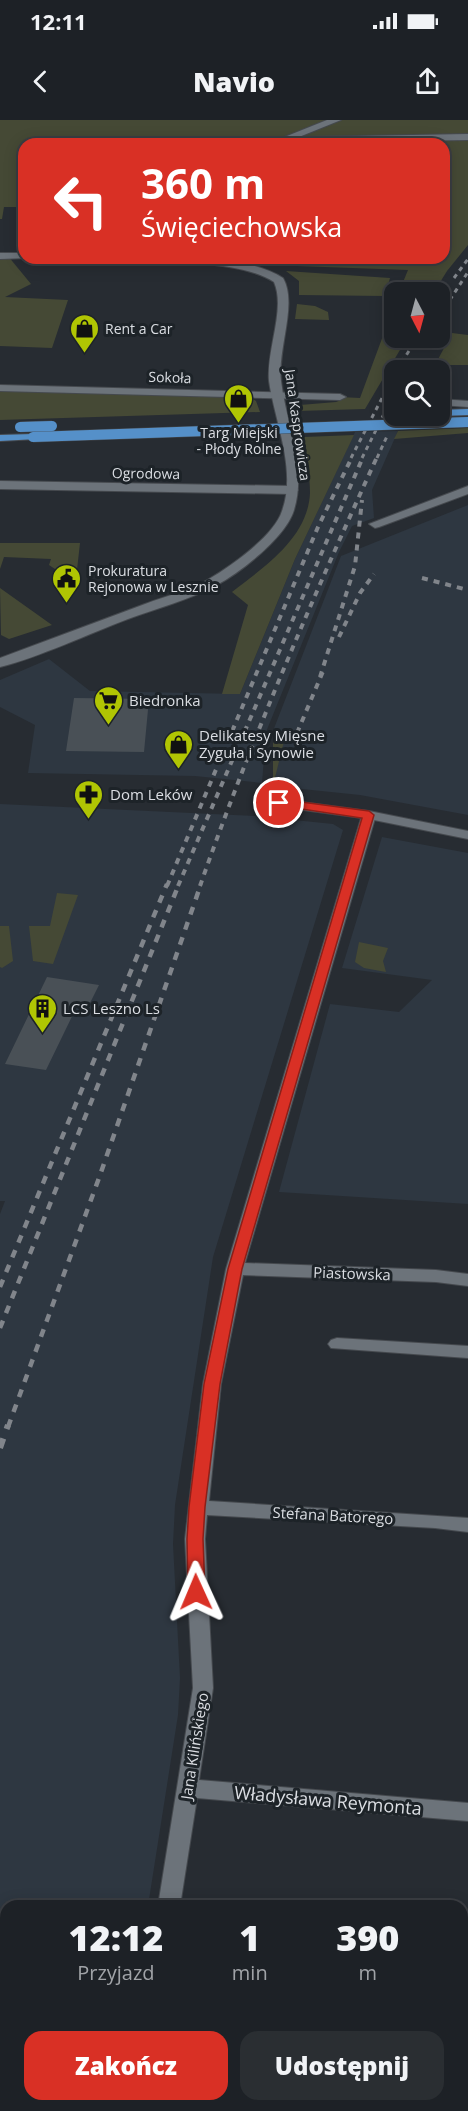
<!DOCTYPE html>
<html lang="pl">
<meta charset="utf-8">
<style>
body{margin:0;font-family:"Open Sans",sans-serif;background:#2a2e32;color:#f1f3f6;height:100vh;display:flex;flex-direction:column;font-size:22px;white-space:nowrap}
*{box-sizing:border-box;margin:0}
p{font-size:20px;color:#a0a3a7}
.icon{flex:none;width:33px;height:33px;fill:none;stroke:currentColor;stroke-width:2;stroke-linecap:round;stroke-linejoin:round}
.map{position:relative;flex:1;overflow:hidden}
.details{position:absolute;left:0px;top:1780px;width:468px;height:212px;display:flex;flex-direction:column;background:#1d2126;border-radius:18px 18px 0 0;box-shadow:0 3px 15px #0003,0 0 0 2px #3b3e43}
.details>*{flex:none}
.hud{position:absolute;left:18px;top:18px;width:432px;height:126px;border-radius:18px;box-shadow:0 3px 15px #0003,0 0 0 2px #3b3e43;background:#d93025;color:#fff;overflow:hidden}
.needle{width:39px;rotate:174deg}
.buttons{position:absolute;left:384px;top:162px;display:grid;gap:12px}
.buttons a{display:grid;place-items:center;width:66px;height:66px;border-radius:12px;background:#1d2126;box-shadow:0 3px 15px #0003,0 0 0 2px #3b3e43;font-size:30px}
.pin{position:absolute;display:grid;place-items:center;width:51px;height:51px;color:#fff;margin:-26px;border:3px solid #fff;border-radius:50%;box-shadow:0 2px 6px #0007}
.me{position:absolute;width:66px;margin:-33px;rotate:359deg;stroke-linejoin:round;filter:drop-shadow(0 0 4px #0008)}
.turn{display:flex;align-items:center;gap:21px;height:126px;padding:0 24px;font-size:27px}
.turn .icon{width:78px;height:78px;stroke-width:2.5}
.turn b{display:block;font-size:42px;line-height:51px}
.eta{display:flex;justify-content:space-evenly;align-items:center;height:102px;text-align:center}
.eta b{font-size:36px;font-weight:800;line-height:42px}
.action{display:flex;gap:12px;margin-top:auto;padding:12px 24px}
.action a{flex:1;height:69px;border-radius:18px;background:#d93025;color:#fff;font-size:24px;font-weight:800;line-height:69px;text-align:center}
.action a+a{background:#2a2e32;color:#f1f3f6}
.status{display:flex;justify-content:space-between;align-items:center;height:42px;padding:0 30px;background:#1d2126;direction:ltr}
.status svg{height:16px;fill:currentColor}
header{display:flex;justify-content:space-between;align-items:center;height:78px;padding:0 24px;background:#1d2126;font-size:27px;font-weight:800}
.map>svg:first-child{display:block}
.built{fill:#2e3741}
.green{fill:#454935}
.building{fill:#495056}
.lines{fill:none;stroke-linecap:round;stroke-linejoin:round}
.minor-casing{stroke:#45494e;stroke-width:2}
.tertiary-casing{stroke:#45494e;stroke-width:2}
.primary-casing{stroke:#45494e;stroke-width:2}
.minor{fill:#6c737a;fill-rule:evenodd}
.tertiary{fill:#6c737a;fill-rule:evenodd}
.primary{fill:#5590c9;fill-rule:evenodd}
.rail-far3{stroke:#81858b;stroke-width:3;stroke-dasharray:4.5 4.5;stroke-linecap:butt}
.rail-far2{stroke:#81858b;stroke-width:4;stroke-dasharray:6 6;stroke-linecap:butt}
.rail-far1{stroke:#81858b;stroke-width:4.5;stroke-dasharray:8 8;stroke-linecap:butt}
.rail{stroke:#81858b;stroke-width:6;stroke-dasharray:10 10;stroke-linecap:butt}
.primary-bridge-casing{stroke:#45494e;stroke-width:11;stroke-linecap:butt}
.primary-bridge{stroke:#5590c9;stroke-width:10}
.route{fill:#d93025;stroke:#8d1f18;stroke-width:1.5}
.labels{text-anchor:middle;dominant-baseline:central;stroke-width:6;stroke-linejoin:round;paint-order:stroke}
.far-poi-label{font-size:14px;fill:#dbdee3;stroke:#1d2328;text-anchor:start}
.far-street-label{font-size:14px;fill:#dbdee3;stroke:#1d2328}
.poi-label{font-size:15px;fill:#dbdee3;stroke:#1d2328;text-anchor:start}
.street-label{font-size:15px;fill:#dbdee3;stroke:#1d2328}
.near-street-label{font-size:18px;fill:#dbdee3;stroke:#1d2328}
</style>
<div class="status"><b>12:11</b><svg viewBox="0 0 49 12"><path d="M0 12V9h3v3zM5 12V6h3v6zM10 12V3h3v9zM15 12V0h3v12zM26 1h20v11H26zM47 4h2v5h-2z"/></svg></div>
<header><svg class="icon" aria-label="back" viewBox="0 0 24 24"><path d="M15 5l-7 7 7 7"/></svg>Navio<svg class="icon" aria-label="share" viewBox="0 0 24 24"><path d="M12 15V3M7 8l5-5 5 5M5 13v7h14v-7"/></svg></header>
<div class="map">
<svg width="468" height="1991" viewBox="0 0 468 1991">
<rect width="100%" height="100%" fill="#272c32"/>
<path class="built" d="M398,311l-26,59 2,28 -22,8 -13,26 -73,180 -4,51 -67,-7 -167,-3 7,-48 -35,-18v-27l49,-21 41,32 150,3 55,-135 60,-127z
M468,385v310l-108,-20 -87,-9 12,-53 -12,-2 68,-175z
M0,684l255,12 78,8 10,6 -130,427 -38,248 -2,39 7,134 -2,37 -30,191h-142v200h109l-1,5h-114v-897l5,-13h-5z
M382,717l86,16v351l-189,-12 51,-188 69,8 33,-32 -90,-12z"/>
<path class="green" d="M0,0h468v125l-21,26 -13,21h-35l9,-22 -329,-12h365v-114h-420v63h-20l-2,12h-2z
M8,136l23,28 -26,13 63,3 -16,48 -52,-2v-86z
M286,151l104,7 -5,18 -86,-1v-14z
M297,184l18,2 13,6 1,8 -34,-1z
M394,186v32h13l-42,71 -67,2 2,-6 36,-3 5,-2 -1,-3 20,1z
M452,213l16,2v30h-33z
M0,268l250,9 6,4 4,11 -260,8z
M468,308v5l-74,6 4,-8z
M354,315l-59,124 -55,135h-18l26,-89 -16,-13c32,-25 76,-54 78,-99 0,-19 -4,-38 -6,-56z
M0,423h80l-3,27 -6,-4 -13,5 -9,-6 2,-6 -47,-2 -4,12z
M0,468l52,37 -43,14 -8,-4z
M273,611l13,2 -13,53z
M57,773l21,2 -25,69 -20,-3 -4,-35h21z
M0,806h9l4,35 -11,7 -2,-1z
M359,822l29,6 -5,13 3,11 -22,-4 -9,-6z"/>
<path class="building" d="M74,578l75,1 -5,53 -78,-1z
M47,857l52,8 -9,18 -11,-1 -33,68 -41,-6z"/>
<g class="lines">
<defs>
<path id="minor" d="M327,0h14l-42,17 169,-3v6l-186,3 -5,-3z
M0,265l340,9 6,3 -6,3 -340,-9z
M440,279l28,2v6l-28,-2z
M0,361l292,5 6,4 -6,4 -292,-5z
M468,366v8l-89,33 -4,1 -6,-4z
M369,691l7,4 -131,448 191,7 32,4v12l-32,-4 -193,-7 -22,109 -12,117 259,17v14l-33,-4 -228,-13 -2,24 8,149 -14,92 269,23v18l-271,-23 -17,108h-22l35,-218 -8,-149 18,-155 23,-115 136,-454z
M337,1218l131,8v12l-137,-10 -3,-4 3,-4z
M462,1824h6v20h-6z
M125,1986h24l-1,5h-24z"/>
<path id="tertiary" d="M0,133h24v5h4l-28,1z
M74,138c56,0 162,-10 209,20 15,26 -6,71 -2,103 5,42 26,87 13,129 -8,27 -53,62 -77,75 -25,14 -62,24 -89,34 -40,15 -88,38 -128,48v-9c48,-18 97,-36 145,-54 21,-8 46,-14 64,-25 22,-13 65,-43 73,-68 15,-41 -7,-88 -13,-130 -3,-31 17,-72 5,-99 -39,-26 -146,-20 -195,-21z
M279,679l90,12 99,20v8l-99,-20 -95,-13 -2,-3z"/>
<path id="primary" d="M468,289v6l-28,1h-4h4v-6z
M33,314l6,3 -2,2 -37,2v-6z"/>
</defs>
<use href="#minor" class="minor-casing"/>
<use href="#tertiary" class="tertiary-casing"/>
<use href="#primary" class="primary-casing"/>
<use href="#minor" class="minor"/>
<use href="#tertiary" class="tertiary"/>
<use href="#primary" class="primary"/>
<path class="rail-far3" d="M454,158l14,-19
M440,195l28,-43
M397,250l20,-32
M351,338l43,-83
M362,338l32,-64
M377,338l11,-24"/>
<path class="rail-far2" d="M422,458l46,12
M339,517l21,-44 14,-19
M320,557l35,-111 7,-66
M297,613l27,-64
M167,766l151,-359 34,-70
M178,766l185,-429
M200,766c51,-146 113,-289 177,-429"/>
<path class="rail-far1" d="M0,1167l167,-403
M0,1208l179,-444
M8,1307l91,-249 102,-294"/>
<path class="rail" d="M0,1328l8,-23"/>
<defs>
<path id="primary-bridge" d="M20,307l32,-1
M33,317l435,-15"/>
</defs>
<use href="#primary-bridge" class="primary-bridge-casing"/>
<use href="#primary-bridge" class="primary-bridge"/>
</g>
<path class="route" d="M279,679l90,12 5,4 -132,454 -22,115 -15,123 -2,32 2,53 -3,5 -6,2 -5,-2 -3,-5 -1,-53 2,-32 15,-123 24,-115 134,-451 -87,-13 -2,-2z"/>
<defs>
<symbol id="shop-pin" viewBox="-11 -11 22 30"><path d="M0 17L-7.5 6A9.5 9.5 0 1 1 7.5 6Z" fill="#b0c503" stroke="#1d2328"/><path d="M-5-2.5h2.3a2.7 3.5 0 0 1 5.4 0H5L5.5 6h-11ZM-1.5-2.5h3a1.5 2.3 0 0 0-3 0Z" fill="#111"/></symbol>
<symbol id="civic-pin" viewBox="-11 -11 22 30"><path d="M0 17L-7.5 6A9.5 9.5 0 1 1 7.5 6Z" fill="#b0c503" stroke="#1d2328"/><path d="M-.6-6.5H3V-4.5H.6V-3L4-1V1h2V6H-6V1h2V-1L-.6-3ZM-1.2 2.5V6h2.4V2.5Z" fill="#111"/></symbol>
<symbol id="supermarket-pin" viewBox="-11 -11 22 30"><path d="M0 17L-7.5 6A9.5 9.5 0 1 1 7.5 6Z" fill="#b0c503" stroke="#1d2328"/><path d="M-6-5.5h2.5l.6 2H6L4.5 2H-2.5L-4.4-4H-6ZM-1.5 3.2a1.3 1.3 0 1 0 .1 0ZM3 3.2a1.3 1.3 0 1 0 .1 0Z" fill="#111"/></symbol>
<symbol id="pharmacy-pin" viewBox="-11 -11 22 30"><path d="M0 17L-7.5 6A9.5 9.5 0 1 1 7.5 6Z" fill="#b0c503" stroke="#1d2328"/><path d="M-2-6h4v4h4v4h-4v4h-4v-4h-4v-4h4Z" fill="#111"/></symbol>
<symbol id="building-pin" viewBox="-11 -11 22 30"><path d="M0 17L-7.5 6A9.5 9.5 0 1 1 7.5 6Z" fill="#b0c503" stroke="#1d2328"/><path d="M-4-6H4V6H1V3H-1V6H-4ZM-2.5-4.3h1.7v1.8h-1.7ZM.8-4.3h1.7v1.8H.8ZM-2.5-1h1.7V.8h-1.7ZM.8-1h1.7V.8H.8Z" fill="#111"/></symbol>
</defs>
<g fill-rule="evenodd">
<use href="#shop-pin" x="68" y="192" width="33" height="45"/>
<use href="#shop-pin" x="222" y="262" width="33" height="45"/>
<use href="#civic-pin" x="50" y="442" width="33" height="45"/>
<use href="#supermarket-pin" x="92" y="564" width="33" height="45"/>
<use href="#shop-pin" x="162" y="608" width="33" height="45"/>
<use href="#pharmacy-pin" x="72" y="658" width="33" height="45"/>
<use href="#building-pin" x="26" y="872" width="33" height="45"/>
</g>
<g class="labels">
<g class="far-poi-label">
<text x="105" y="208">Rent a Car</text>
<text x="239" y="312" text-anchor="middle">Targ Miejski<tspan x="239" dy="16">- Płody Rolne</tspan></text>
<text x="88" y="450">Prokuratura<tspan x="88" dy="16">Rejonowa w Lesznie</tspan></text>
</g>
<g class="far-street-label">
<text transform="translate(170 257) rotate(2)">Sokoła</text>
<text transform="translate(298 305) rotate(82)">Jana Kasprowicza</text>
<text transform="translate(146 353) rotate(1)">Ogrodowa</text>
</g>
<g class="poi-label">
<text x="129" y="580">Biedronka</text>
<text x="199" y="615">Delikatesy Mięsne<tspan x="199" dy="17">Zyguła i Synowie</tspan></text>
<text x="110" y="674">Dom Leków</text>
<text x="63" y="888">LCS Leszno Ls</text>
</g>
<g class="street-label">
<text transform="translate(352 1153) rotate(2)">Piastowska</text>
<text transform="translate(333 1395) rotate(3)">Stefana Batorego</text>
<text transform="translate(194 1626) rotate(-81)">Jana Kilińskiego</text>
</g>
<g class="near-street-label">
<text transform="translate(328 1680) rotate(5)">Władysława Reymonta</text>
</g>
</g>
</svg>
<div class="buttons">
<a><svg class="needle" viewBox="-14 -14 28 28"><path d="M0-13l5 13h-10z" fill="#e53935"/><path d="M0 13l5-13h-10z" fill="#a0a3a7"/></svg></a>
<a><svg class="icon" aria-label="search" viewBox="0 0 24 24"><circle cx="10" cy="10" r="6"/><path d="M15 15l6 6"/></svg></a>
</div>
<div class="pin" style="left:279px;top:683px;background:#d93025"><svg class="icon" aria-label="arrive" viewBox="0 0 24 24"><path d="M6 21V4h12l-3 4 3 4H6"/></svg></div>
<svg class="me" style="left:196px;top:1472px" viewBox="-20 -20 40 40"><path d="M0-17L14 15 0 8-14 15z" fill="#d93025" stroke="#fff" stroke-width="4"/></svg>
<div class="hud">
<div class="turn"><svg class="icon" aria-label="left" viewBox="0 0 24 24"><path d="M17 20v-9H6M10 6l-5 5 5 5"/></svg><div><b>360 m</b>Święciechowska</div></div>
</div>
<section class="details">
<div class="eta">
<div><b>12:12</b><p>Przyjazd</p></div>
<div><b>1</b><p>min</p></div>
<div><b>390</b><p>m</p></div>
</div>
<div class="action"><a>Zakończ</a><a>Udostępnij</a></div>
</section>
</div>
